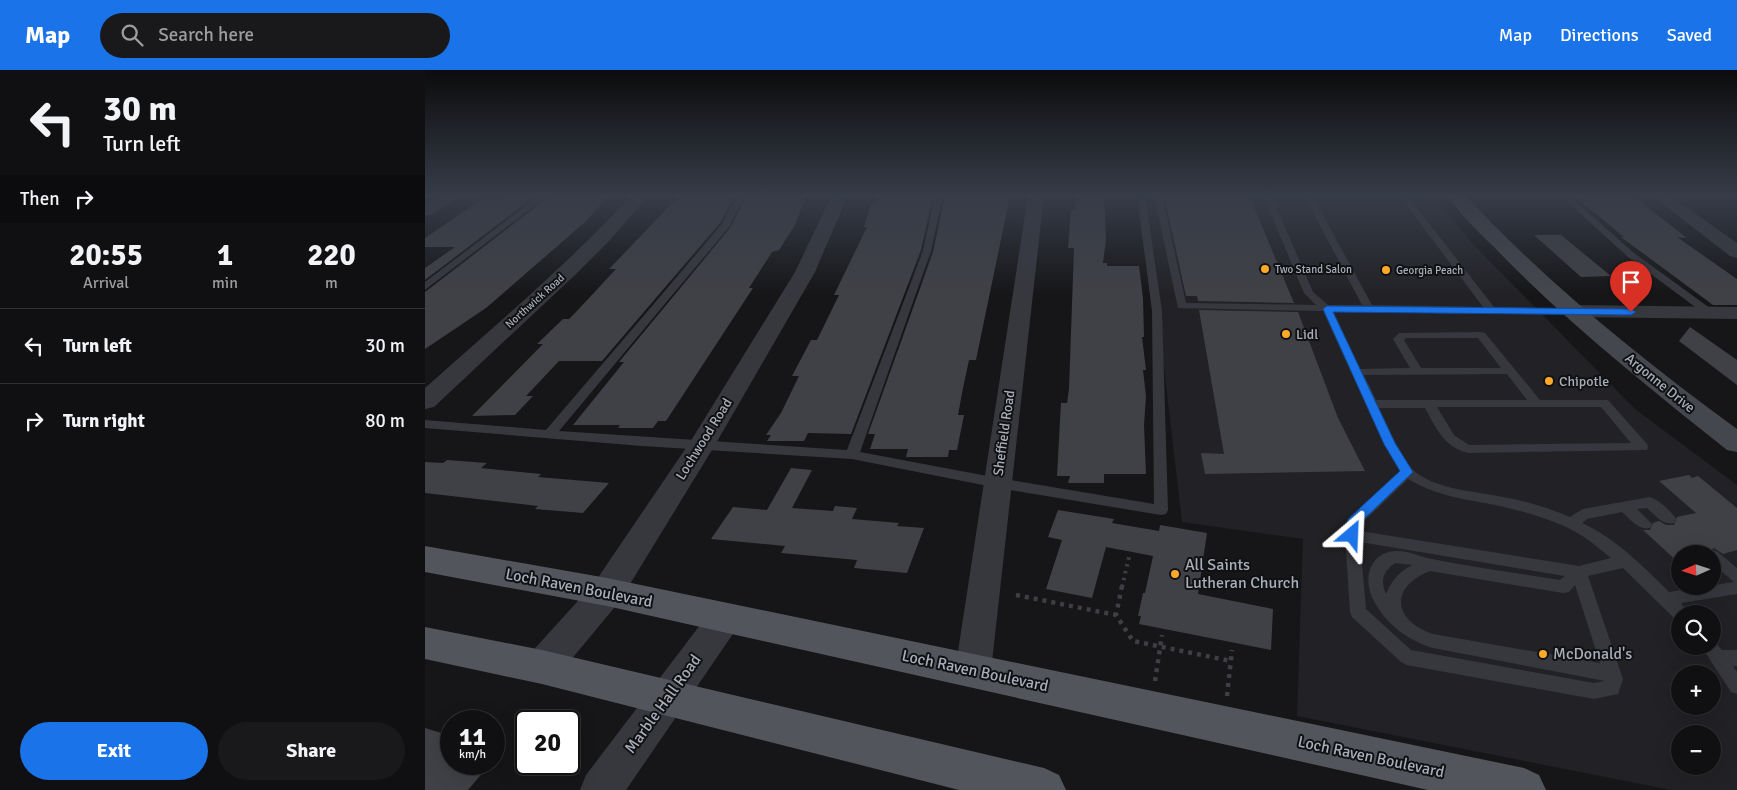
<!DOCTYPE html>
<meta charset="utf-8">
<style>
body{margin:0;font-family:Signika,sans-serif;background:#19191b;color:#f1f3f6;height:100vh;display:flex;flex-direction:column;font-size:19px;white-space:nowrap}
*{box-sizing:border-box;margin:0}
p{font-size:16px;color:#9c9d9f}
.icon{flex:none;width:28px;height:28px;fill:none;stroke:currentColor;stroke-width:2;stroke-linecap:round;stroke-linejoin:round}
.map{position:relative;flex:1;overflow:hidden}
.sheet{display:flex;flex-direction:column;background:#101012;width:425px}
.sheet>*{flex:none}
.top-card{background:#101012;color:#f1f3f6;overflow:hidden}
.needle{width:32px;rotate:267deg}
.tools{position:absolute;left:1246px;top:475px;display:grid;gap:10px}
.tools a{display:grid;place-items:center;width:50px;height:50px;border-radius:50%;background:#101012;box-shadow:0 5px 20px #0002,0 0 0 1px #303032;font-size:25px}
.speed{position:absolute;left:15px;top:640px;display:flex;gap:10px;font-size:25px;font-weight:700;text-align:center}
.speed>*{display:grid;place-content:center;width:65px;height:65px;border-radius:50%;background:#101012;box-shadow:0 5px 20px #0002,0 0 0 1px #303032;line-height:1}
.speed small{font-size:12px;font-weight:400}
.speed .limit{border:2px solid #111;border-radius:8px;background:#fff;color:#111}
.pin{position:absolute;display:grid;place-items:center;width:42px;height:42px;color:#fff;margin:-51px -21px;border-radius:50% 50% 50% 0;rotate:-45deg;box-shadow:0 0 5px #0007}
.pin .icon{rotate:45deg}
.me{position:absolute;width:55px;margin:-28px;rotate:26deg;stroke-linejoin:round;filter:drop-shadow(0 0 4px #0008)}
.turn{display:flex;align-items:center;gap:18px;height:105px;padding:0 20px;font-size:22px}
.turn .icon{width:65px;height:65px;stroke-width:2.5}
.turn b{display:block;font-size:35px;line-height:42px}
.then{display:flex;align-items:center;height:48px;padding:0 20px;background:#0003;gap:10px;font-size:19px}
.eta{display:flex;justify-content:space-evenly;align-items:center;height:85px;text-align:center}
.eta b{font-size:30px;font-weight:700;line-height:35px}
.primary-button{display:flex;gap:10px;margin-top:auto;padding:10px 20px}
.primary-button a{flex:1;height:58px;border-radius:30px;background:#1a73e8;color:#fff;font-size:20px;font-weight:700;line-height:58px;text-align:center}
.primary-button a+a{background:#19191b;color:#f1f3f6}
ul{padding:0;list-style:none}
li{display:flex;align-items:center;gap:15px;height:75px;padding:0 20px;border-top:1px solid #303032}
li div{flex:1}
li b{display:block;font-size:19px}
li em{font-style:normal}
header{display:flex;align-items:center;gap:30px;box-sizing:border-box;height:70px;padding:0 25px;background:#1a73e8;color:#fff}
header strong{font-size:24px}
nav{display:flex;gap:28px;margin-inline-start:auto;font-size:18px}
.search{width:350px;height:45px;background:#19191b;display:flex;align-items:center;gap:12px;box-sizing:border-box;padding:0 18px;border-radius:28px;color:#9c9d9f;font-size:19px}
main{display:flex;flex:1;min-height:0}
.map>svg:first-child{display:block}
.built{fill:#222226;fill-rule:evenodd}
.building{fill:#404146}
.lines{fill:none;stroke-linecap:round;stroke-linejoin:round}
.path-far1{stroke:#3d3f45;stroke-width:4;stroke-dasharray:2.5 4.5;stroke-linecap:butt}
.path{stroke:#3d3f45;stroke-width:4.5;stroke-dasharray:4 5;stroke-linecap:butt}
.service{fill:#37383e;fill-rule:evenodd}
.minor{fill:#37383e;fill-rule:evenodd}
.secondary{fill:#45474e;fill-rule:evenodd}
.primary{fill:#53555d;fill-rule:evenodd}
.route{fill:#1a73e8;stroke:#114b97}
.poi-dot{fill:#ffa928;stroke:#111113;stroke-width:2}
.labels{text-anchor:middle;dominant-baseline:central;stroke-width:4;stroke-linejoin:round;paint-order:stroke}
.far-poi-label{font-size:11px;fill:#a7aeba;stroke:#111113;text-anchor:start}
.far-street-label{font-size:11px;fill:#a7aeba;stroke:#111113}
.poi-label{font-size:14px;fill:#a7aeba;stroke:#111113;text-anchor:start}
.street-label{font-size:14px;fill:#a7aeba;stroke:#111113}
.near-poi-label{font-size:16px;fill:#a7aeba;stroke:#111113;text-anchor:start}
.near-street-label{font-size:16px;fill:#a7aeba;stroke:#111113}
</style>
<header>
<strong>Map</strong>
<div class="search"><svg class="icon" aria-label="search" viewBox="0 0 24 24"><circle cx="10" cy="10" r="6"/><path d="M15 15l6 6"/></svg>Search here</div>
<nav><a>Map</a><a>Directions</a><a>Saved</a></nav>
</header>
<main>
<section class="sheet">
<div class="top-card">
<div class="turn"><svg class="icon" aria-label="left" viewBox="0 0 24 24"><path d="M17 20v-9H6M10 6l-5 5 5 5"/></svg><div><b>30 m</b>Turn left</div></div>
<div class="then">Then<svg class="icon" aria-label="right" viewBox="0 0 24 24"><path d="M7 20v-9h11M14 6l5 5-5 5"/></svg></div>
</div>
<div class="eta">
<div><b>20:55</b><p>Arrival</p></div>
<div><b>1</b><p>min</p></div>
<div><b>220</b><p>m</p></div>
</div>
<ul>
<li><svg class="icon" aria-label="left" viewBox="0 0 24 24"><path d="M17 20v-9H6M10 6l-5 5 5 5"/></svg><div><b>Turn left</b></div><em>30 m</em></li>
<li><svg class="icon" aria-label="right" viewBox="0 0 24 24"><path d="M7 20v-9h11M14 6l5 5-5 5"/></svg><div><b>Turn right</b></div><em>80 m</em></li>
</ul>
<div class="primary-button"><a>Exit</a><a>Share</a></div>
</section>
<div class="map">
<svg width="1312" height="720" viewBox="0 0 1312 720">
<rect width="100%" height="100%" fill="#161618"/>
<path class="built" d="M719,125h288l41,49 162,165 102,76v305h-66l-374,-74 6,-177 -121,-17zM1255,484h33v32h-33zM1255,544h33v32h-33zM1255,604h33v32h-33zM1255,664h33v32h-33z"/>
<path class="building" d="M185,125l-25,27 -99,86 -61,41v-57l125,-96z
M255,125h26l-1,1 30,-1 -15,28 -118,138h-43l-33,35h7l-18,19 -43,1 71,-72h-6l26,-25h6l6,-6 41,-44h-7z
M322,125h59l-11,30 -16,25 -7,2 -23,36h4l-87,133h-8l-5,7h-35l2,-3h-47l51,-63h-5l111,-134z
M554,125l31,1 -34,164h-7l-6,28 -5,27h6l-7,35h-8l-1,7h-42l2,-8h-38l5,-15h-7l65,-182 12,-56z
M651,125h28l2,45 -3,23h4v3h32l4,32 1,39h-2l4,33h-3l3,26 -2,29 2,49h-42v9h-36l2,-7h-13l4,-73h6l2,-14 5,-141h-6l3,-38h4z
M739,125h85l45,108 -96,-2 -1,-5h-11z
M1148,125h59l55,43 -10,-1 60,42v26h-24l-92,-68h3z
M110,126l-110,84v-12l30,-21h-30v-9l57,-39z
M508,126l-12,54 -70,184 -43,-1 -4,8h-37l4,-6h-5l15,-22 18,-37h-7l19,-36h6l22,-45h-5l33,-68h-3l7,-24h5l2,-6z
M1109,165h27l50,41 -30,1z
M774,240l99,2 40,106 27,53 -160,3 -4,-21 23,1z
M1265,257l47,33v25l-58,-44z
M22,390l40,3 -6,5 60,6 -3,3 71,6 -26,30 -48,-4 3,-3 -113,-13v-31l18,1z
M366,398l21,2 -20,38 41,3 2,-5 22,2 -5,11 47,4 -2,3 27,2 -17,45 -53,-5 3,-8 -76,-7 4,-7 -74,-7 22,-32 34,3z
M1264,405l3,3 6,-2 39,32v42l-14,4 -9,-6 -9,6h-25v10l-37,-34h7l3,-7 6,-2 7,4h8l3,-8 19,-4 -37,-32z
M633,440l56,9 -2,4 47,8 1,-6 47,8 -9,61 75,15 -2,41 -132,-26 2,-8h-3l5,-23h2l8,-37 -47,-9 -14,51 -46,-9 16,-49 -14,-3z
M0,658l26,8v28h39l-22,26h-43z"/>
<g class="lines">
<path class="path-far1" d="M697,517l7,-30"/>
<path class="path" d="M697,516l-6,29 17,26 98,20
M591,525l100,20
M730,611l7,-46
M802,626l5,-46"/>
<path class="service" d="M115,125h8l-123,95v-8z
M312,125h8l-16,32 -170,204 288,19 76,-199 12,-56h8l-12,56 -71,201 138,26 156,26 -2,-193 -15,-116h8l17,116 6,199 -2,4 -5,1 -163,-27 -146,-29 -210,-13 -217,-18v-8l121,10 176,-206z
M729,125h8l24,108 130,2 -12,-12 -41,-98h8l42,97 15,13h34l-58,-110h8l60,110 111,2 -84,-112h8l87,112 83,2v4l-4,1 -240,-3 27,58 50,-1 -17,-29 6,-6 82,-1 4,1 55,67h68l39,44 1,3 -1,3 -179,3c-24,-6 -32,-25 -43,-45h-46c8,16 21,49 33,61 22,21 63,22 91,28 22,4 46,11 67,20l13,-8 67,-12c9,3 21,14 26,22l-2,4c-11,3 -19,-8 -27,-15l-10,1 15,15 -2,4c-11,3 -20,-9 -28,-16l-35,7 -5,4c33,15 62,44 87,69l65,-10 -21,-18v-10h-6l6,-4 5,2 19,16v26l-56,9 8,11h-9v6l-5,-1 -52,-51 -35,8 35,103 -5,15 -24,5 -187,-34 -6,-3 -49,-45 -2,-5 -5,-77 1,-12 54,-52 -16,-27 -61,-133 -145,-3zM981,268h72l23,30h-80l-17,-28zM1082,304l20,26h-151l-12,-25zM1012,337h164l30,36 -162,2 -15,-10zM983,409c32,19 61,20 96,28 26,6 57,15 80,30 9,6 18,14 27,21l-32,8 -219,-35v-6zM935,472l205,34 -5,4c-42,-7 -85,-12 -128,-21 -12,-2 -24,-9 -37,-8 -27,2 -33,31 -20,52 13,23 33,37 58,45l172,33 -11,2 -183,-33 -45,-41zM970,493l17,2c-13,7 -20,15 -26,29 -6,-13 -3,-23 9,-31zM1005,501l133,22 6,-1 6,-7 25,78 -167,-29c-40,-13 -44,-47 -3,-63z
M1135,125h8l66,58 80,58v4h-8l-78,-58z
M1288,570l9,10h15v16h-4l4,6v22l-6,-2 -30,-46h12z"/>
<path class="minor" d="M16,125h19l-2,3 -27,17 -6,1v-12z
M207,125h17l-39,45 -35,35 -141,132 -9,2v-21c71,-63 143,-124 207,-193z
M407,125h16l-33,77 -100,173 -96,157 -64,77 -13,4 -13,-4 -5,-12 5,-12 66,-73 97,-143 103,-167z
M603,125h16l-53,476 -5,12 -13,4 -13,-4 -5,-12z
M1226,125h18l68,48v15l-7,-2z
M1148,235l164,2v12l-164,-2 -8,-1 -3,-5 3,-5z
M300,533l12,5 5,10 -5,10 -111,162h-46l6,-15 127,-167z"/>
<path class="secondary" d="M1023,125h17c82,88 175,163 272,234v23l-10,-2c-80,-64 -161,-128 -232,-202 -13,-13 -39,-37 -47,-53z"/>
<path class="primary" d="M0,476l182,32 917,190 15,7 7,15h-118l-821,-184 -182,-34z
M0,557l117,23 502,118 15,7 7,15h-107l-417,-106 -117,-25z"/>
</g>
<linearGradient id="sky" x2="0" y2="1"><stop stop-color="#0c0c0d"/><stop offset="0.56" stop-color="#363c48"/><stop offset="1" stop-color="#363c48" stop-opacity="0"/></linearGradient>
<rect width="1312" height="225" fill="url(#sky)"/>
<path class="route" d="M902,236l304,3 5,3 -5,3 -298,-3 62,131 18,29 -54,52 -2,15h-10l-2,-4 3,-16 52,-48 -16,-27 -61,-135z"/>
<g class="poi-dot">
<circle cx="840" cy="199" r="5"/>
<circle cx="961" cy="200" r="5"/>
<circle cx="861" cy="264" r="5"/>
<circle cx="1124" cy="311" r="5"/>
<circle cx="750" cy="504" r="5"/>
<circle cx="1118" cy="584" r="5"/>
</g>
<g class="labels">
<g class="far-poi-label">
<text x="850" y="199">Two Stand Salon</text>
<text x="971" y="200">Georgia Peach</text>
</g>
<g class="far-street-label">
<text transform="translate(110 231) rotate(-42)">Northwick Road</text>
</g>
<g class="poi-label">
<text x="871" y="264">Lidl</text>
<text x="1134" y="311">Chipotle</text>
</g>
<g class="street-label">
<text transform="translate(1235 313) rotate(39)">Argonne Drive</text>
<text transform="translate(579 363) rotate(-82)">Sheffield Road</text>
<text transform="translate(279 369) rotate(-58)">Lochwood Road</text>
</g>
<g class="near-poi-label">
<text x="760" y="495">All Saints<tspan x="760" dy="18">Lutheran Church</tspan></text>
<text x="1128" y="584">McDonald's</text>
</g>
<g class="near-street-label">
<text transform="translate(154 518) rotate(11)">Loch Raven Boulevard</text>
<text transform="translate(550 601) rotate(12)">Loch Raven Boulevard</text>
<text transform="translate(238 634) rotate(-54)">Marble Hall Road</text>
<text transform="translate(946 687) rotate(12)">Loch Raven Boulevard</text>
</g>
</g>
</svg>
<div class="tools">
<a><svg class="needle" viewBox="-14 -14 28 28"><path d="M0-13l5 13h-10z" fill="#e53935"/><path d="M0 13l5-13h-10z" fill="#9c9d9f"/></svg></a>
<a><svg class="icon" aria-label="search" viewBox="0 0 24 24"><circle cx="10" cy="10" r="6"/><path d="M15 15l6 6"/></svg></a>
<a>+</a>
<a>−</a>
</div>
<div class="speed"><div>11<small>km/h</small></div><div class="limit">20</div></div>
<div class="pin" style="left:1206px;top:242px;background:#d93025"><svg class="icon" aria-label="arrive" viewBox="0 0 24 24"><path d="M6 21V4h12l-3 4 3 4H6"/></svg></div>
<svg class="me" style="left:927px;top:465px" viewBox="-20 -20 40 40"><path d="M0-17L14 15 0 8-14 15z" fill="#1a73e8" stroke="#fff" stroke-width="4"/></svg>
</div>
</main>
